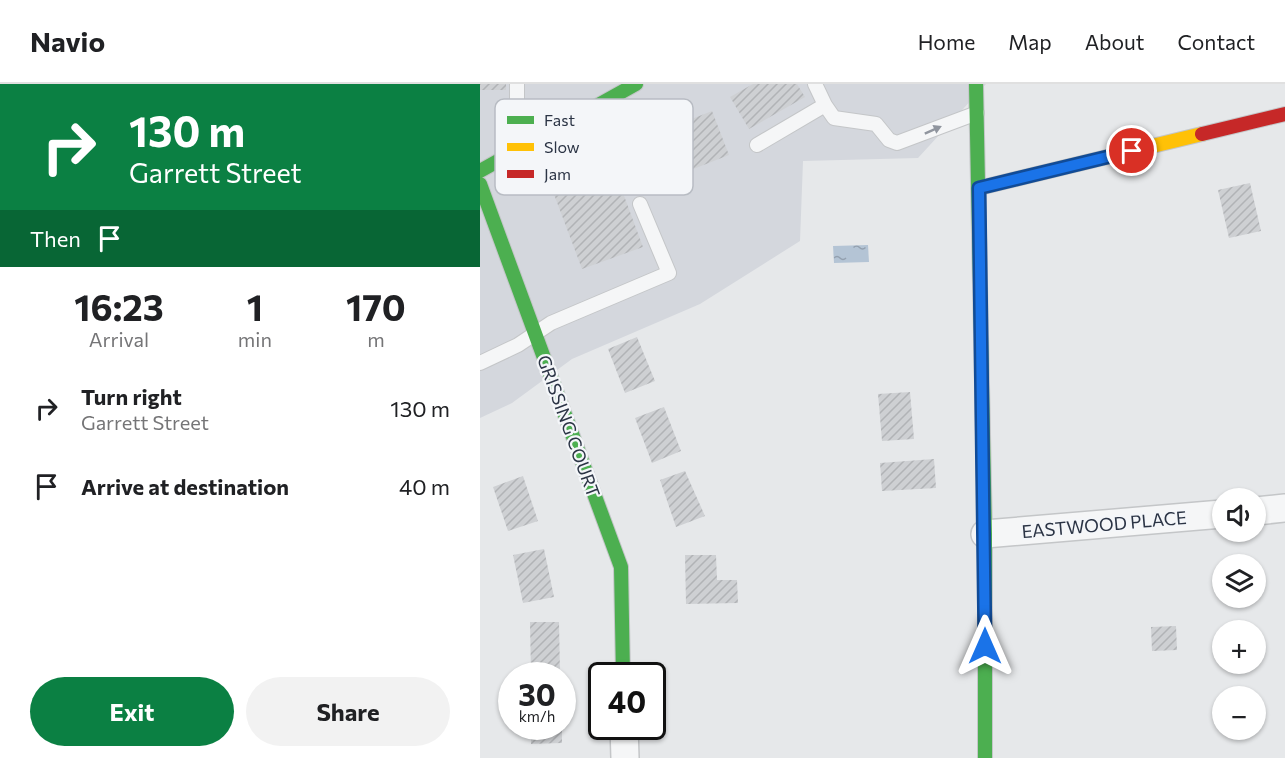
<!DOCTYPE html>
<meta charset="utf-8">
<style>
body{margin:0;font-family:Commissioner,sans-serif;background:#f2f2f2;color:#202124;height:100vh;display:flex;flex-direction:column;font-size:22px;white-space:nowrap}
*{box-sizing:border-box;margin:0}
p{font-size:20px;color:#757577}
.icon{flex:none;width:33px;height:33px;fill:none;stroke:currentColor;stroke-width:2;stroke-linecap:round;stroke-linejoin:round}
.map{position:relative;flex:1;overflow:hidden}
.sheet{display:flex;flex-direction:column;background:#fff;width:480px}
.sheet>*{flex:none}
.guide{background:#0b8043;color:#fff;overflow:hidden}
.controls{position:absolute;left:732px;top:404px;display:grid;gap:12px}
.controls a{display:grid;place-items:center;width:54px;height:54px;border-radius:50%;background:#fff;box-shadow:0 2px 4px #0004;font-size:30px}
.speed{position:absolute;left:18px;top:578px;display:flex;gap:12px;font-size:30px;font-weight:700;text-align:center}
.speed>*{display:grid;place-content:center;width:78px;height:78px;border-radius:50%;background:#fff;box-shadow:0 2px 4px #0004;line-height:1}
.speed small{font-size:15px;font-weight:400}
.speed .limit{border:3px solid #111;border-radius:9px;background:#fff;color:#111}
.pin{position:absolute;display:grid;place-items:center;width:51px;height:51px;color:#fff;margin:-26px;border:3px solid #fff;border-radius:50%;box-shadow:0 2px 6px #0007}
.me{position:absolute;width:66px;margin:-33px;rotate:0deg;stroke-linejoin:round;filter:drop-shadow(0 0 4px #0008)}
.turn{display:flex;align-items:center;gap:21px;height:126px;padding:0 30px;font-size:27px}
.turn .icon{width:78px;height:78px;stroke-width:2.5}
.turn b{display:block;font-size:42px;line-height:51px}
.then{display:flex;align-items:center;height:57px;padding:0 30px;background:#0003;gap:12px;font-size:22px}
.eta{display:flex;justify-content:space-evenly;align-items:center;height:102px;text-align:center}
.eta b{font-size:36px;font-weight:700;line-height:42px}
.button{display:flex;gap:12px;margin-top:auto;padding:12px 30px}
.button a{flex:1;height:69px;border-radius:36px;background:#0b8043;color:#fff;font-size:24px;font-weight:700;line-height:69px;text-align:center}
.button a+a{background:#f2f2f2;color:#202124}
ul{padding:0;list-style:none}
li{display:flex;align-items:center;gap:18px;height:78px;padding:0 30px}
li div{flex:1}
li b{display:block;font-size:22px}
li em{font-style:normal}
header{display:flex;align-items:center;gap:36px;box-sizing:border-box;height:84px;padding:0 30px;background:#fff;border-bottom:2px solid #e0e0e0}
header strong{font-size:28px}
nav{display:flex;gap:33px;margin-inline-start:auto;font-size:21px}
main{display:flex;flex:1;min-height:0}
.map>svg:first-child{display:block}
.built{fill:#d4d7dd}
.water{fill:url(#water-ripples)}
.building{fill:url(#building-hatch)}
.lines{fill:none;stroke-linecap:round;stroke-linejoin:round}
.lane-casing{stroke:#c4c6c8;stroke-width:16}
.street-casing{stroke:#c4c6c8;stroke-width:30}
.fast-casing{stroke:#c4c6c8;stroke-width:16}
.slow-casing{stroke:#c4c6c8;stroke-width:16}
.jam-casing{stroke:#c4c6c8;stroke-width:16}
.lane{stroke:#f5f6f7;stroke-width:14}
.street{stroke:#f5f6f7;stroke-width:27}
.fast{stroke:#4caf50;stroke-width:14}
.slow{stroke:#ffc107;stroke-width:14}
.jam{stroke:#c62828;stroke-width:14}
.oneway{fill:#90959e}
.route-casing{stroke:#114b97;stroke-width:15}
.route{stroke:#1a73e8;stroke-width:10}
.labels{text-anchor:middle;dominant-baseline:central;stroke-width:4.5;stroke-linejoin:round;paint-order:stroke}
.street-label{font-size:18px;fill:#2b3445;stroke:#f4f6f9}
.key{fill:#f4f6f9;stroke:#b8bcc3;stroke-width:1.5}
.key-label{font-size:16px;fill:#2b3445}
</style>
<header>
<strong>Navio</strong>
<nav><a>Home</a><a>Map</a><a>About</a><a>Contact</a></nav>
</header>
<main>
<section class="sheet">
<div class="guide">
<div class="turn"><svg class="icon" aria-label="right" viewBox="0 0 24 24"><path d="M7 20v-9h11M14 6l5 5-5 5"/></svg><div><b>130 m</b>Garrett Street</div></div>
<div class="then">Then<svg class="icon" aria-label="arrive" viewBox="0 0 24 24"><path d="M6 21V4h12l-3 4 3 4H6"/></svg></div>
</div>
<div class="eta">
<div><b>16:23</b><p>Arrival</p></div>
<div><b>1</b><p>min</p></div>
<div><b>170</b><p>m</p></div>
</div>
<ul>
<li><svg class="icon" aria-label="right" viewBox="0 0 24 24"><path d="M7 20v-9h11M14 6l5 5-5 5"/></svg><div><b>Turn right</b><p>Garrett Street</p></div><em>130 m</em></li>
<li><svg class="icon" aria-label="arrive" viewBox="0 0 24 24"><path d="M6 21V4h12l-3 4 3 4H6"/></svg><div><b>Arrive at destination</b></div><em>40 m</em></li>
</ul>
<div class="button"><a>Exit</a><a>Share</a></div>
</section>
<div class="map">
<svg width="805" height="674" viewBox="0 0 805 674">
<defs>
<pattern id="water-ripples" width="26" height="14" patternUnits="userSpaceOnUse" patternTransform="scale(1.5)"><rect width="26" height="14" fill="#b4c4d5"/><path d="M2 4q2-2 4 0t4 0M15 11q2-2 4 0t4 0" fill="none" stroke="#93a0af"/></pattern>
<pattern id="building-hatch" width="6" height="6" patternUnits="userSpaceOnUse" patternTransform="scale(1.5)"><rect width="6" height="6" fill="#ced0d3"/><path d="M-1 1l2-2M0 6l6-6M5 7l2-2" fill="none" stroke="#b1b3b6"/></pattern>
</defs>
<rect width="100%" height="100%" fill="#e6e8ea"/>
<path class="built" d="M0,0h506l-68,74 -115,3 -3,80 -100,63 -128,55 -60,44 -32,15z"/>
<path class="water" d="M388,161l1,17 -35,1 -1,-17z"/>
<path class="building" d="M0,0h26v6h-26z
M273,0h44l8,13 -56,32 -19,-32z
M232,27l17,44 -56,22 -17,-44z
M133,82l30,81 -61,22 -30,-80z
M770,99l11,48 -32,7 -11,-48z
M157,253l18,44 -30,12 -17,-44z
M430,308l4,47 -32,2 -4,-47z
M184,323l17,44 -29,12 -17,-45z
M454,375l2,29 -54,3 -2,-28z
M205,387l20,45 -29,11 -16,-47z
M43,392l15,45 -30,10 -15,-44z
M64,465l10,48 -31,6 -10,-48z
M205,471h31l1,25h20l1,23 -52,1z
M50,538h29l1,52 -29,1z
M696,542l1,24 -25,1 -1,-24z
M51,642h31v17l-31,1z"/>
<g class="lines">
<defs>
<path id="lane" d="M37,0v64
M335,0l10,21
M277,61l68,-40 9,13 42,6 13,16 8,3 80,-30
M0,279l38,-18 33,-22 118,-50 -29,-69"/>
<path id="street" d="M776,427l29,-3
M505,450l237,-20
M144,642l1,32"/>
<path id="fast" d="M496,0l9,450v224
M0,87l156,-87
M0,100l141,383 2,108"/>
<path id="slow" d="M499,104l223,-54"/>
<path id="jam" d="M722,50l83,-20"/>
</defs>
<use href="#lane" class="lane-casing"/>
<use href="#street" class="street-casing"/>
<use href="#fast" class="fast-casing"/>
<use href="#slow" class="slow-casing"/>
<use href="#jam" class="jam-casing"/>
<use href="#lane" class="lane"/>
<use href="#street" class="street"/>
<use href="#fast" class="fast"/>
<use href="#slow" class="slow"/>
<use href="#jam" class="jam"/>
</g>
<defs><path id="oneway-solid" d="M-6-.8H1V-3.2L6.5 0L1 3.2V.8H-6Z" transform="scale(1.5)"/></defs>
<use class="oneway" href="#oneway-solid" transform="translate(453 46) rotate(-24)"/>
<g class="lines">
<defs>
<path id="route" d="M505,562l-6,-458 153,-37"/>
</defs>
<use href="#route" class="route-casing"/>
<use href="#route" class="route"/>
</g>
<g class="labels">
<g class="street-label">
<text transform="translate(89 342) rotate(70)">GRISSING COURT</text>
<text transform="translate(624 440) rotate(-5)">EASTWOOD PLACE</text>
</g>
</g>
<rect x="15" y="15" width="198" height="96" rx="9" class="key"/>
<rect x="27" y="32" width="27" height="8" fill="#4caf50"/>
<rect x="27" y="59" width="27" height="8" fill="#ffc107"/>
<rect x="27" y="86" width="27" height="8" fill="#c62828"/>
<g class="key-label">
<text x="64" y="42">Fast</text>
<text x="64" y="69">Slow</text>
<text x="64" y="96">Jam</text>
</g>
</svg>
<div class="controls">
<a><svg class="icon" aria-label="sound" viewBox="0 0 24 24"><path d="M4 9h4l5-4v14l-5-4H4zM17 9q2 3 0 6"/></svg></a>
<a><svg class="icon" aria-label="layers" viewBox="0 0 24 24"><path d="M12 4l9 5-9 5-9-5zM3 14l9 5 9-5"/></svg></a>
<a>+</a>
<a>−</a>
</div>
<div class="speed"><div>30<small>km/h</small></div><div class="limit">40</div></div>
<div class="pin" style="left:652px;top:67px;background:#d93025"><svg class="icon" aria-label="arrive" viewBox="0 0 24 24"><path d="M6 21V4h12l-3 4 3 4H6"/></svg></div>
<svg class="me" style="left:505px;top:562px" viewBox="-20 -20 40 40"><path d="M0-17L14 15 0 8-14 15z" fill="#1a73e8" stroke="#fff" stroke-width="4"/></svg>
</div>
</main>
